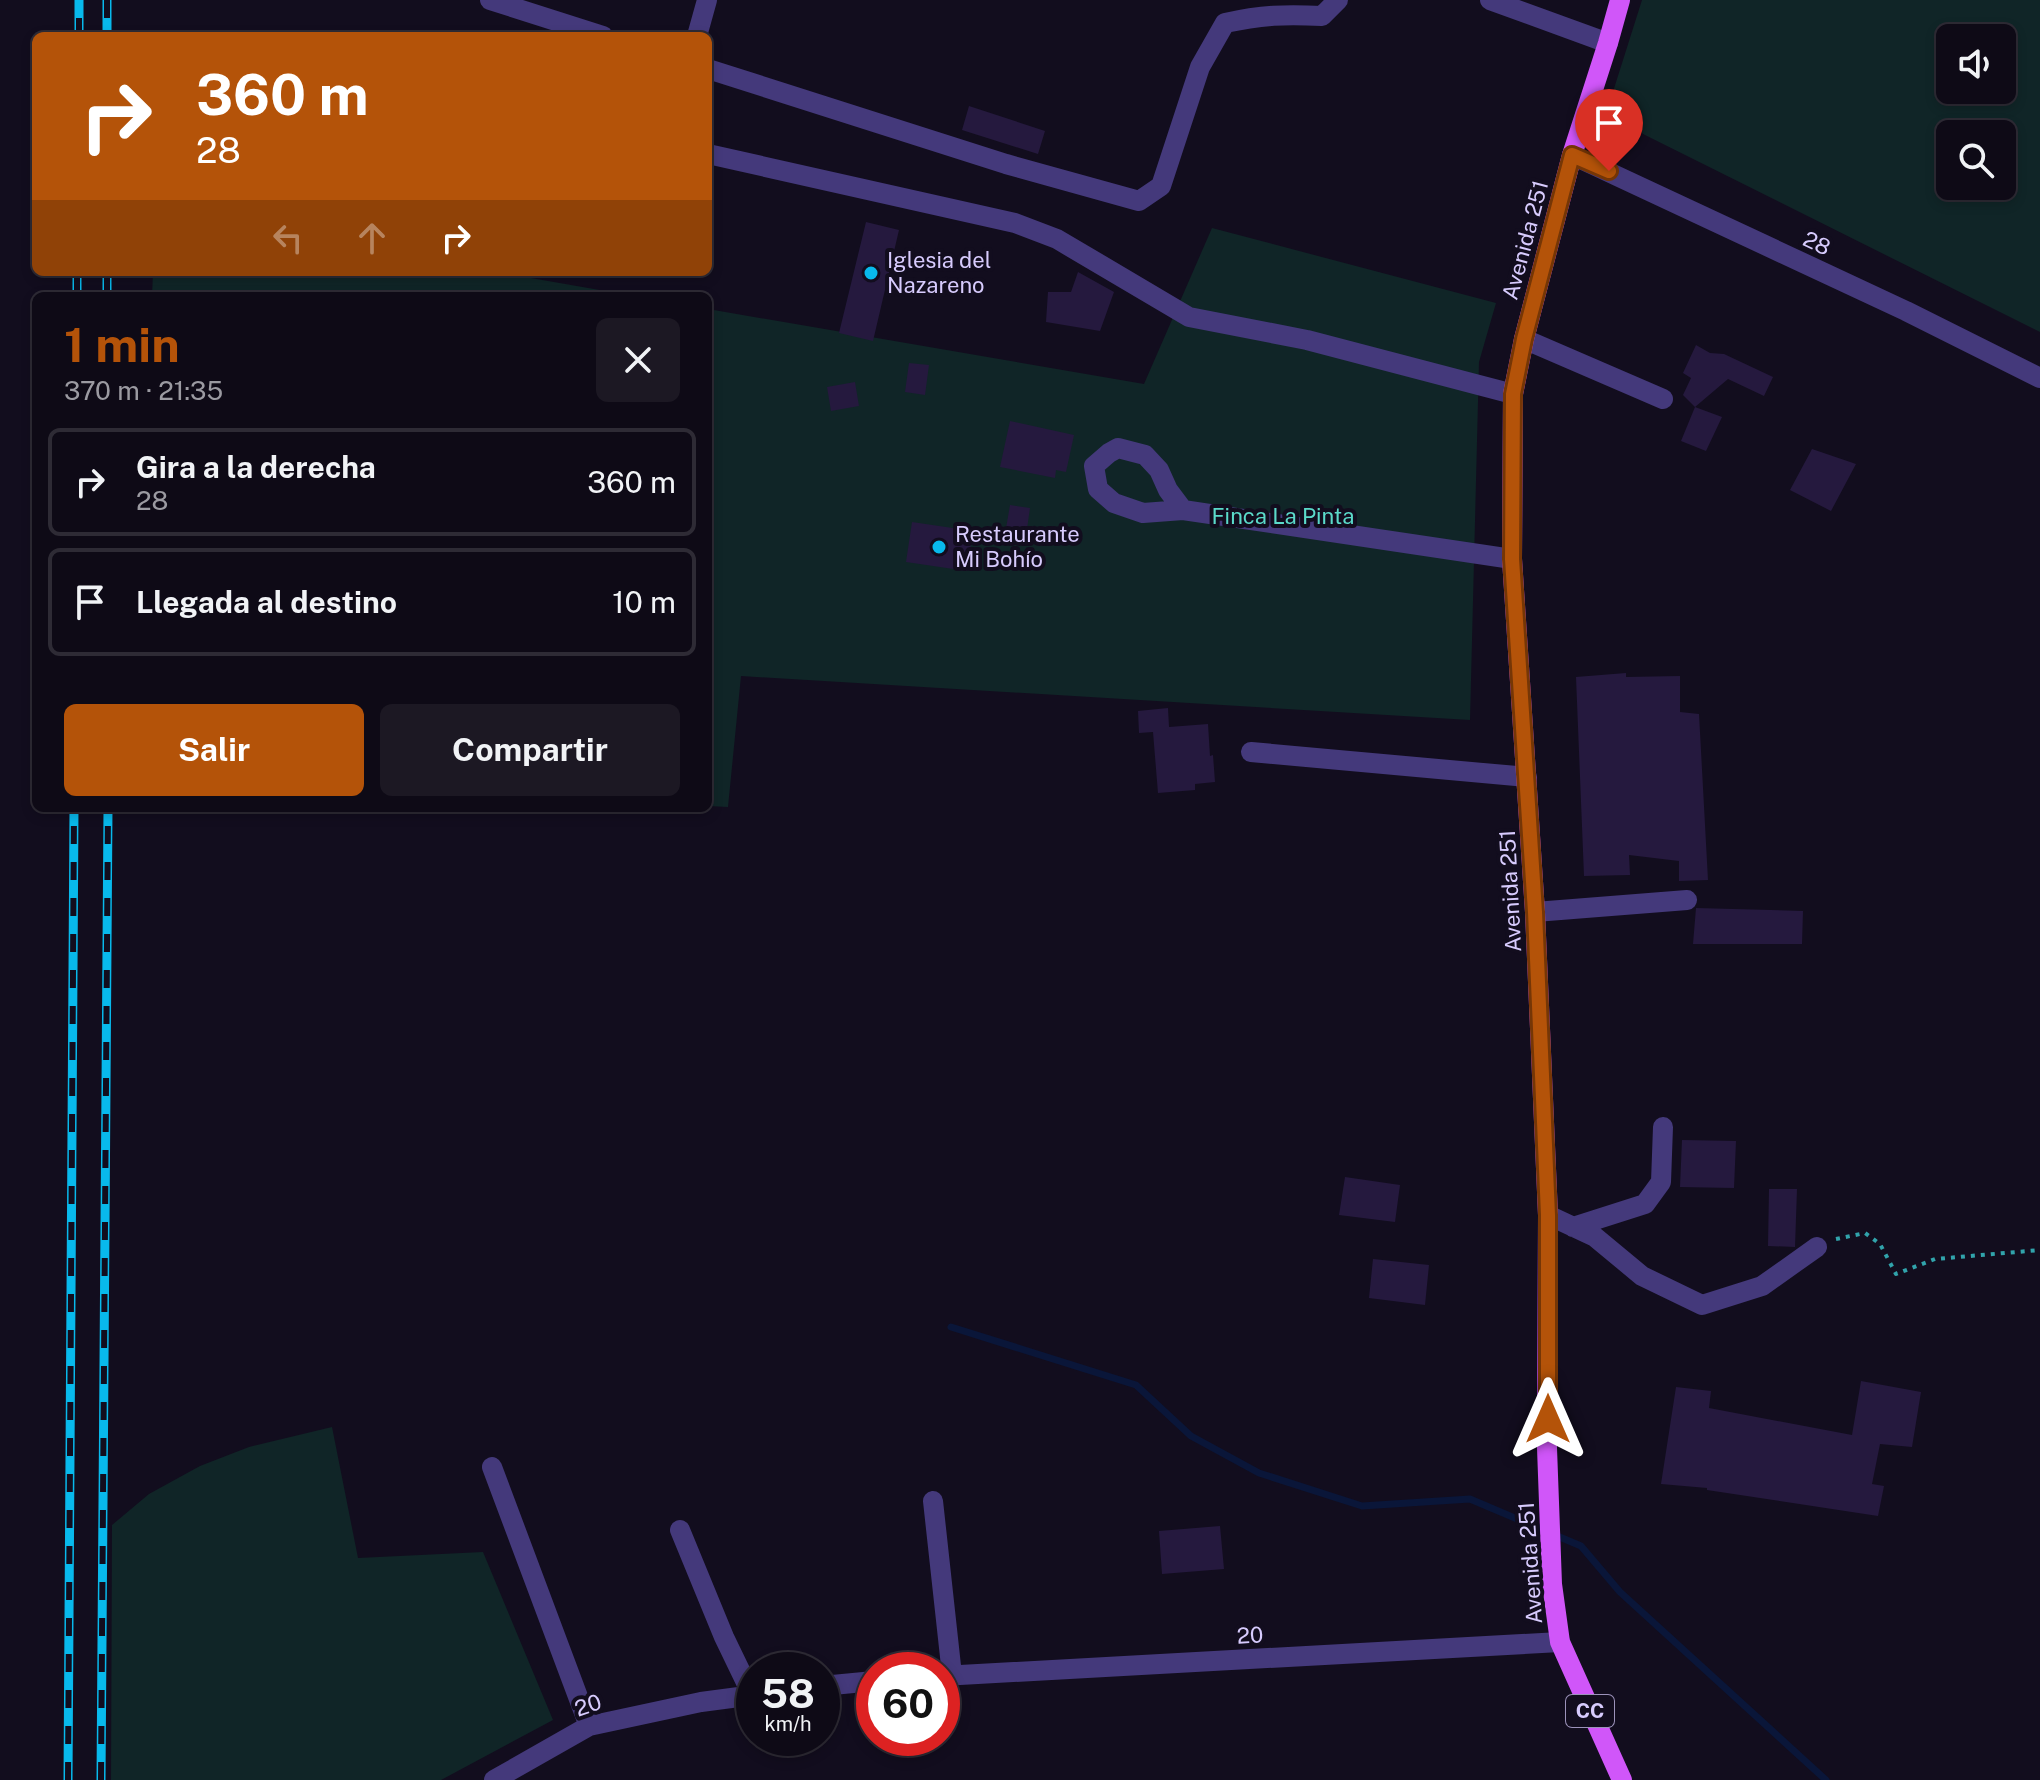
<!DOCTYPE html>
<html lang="es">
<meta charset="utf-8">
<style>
body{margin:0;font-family:"Public Sans",sans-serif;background:#1c1823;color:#f1f3f6;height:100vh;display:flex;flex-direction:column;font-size:30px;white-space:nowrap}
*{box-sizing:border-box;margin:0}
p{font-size:26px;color:#9b9aa1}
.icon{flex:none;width:44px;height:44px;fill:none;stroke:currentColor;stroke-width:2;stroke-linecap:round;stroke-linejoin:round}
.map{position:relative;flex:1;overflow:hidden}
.side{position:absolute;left:32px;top:292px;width:680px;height:520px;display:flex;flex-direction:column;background:#0e0a16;border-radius:12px;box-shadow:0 4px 12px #0003,0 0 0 2px #2e2b35}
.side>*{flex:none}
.banner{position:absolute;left:32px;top:32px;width:680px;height:244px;border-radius:12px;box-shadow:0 4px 12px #0003,0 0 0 2px #2e2b35;background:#b45309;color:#fff;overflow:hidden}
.fabs{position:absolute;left:1936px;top:24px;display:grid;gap:16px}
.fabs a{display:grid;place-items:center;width:80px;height:80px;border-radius:12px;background:#0e0a16;box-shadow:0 4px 12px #0003,0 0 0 2px #2e2b35;font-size:40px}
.speed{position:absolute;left:736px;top:1652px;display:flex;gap:16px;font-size:40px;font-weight:700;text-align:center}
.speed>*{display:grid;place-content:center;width:104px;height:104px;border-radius:50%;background:#0e0a16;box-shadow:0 4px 12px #0003,0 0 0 2px #2e2b35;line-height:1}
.speed small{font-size:20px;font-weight:400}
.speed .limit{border:12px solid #d22;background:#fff;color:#111}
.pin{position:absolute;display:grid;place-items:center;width:68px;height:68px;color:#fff;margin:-82px -34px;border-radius:50% 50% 50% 0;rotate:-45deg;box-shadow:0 0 8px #0007}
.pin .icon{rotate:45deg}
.me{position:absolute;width:88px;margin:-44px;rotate:0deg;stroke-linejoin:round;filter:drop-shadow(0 0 6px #0008)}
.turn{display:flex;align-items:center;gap:28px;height:168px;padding:0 32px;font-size:36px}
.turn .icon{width:104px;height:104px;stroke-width:2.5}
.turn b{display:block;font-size:56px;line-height:68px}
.lanes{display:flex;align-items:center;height:76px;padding:0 32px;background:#0003;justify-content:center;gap:40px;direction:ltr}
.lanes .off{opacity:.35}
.round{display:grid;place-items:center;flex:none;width:84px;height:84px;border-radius:12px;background:#1c1823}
.summary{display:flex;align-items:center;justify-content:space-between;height:136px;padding:0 32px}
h1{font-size:48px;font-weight:700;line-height:60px;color:#b45309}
.action{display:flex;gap:16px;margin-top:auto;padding:16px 32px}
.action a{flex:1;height:92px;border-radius:12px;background:#b45309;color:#fff;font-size:32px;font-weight:700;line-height:92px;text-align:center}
.action a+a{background:#1c1823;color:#f1f3f6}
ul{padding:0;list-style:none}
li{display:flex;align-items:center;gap:24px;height:108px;margin:0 16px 12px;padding:0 16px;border:4px solid #2e2b35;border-radius:12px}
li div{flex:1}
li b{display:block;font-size:30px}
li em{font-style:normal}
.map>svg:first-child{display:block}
.green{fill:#102527;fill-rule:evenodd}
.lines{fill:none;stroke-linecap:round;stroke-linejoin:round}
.stream{stroke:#0a1639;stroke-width:7}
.building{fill:#25193e}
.path{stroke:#31a3ab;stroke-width:4;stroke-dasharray:4 6;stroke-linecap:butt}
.minor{stroke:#44397b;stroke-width:20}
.major{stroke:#d056f9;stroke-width:20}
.rail-casing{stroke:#08b9ec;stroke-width:9}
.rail{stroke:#120d1e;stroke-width:6;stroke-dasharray:18;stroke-linecap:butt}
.route-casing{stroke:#753606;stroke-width:20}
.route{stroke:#b45309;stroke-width:14}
.poi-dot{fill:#08b9ec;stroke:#120d1e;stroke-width:3}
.labels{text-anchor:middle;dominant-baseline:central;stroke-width:8;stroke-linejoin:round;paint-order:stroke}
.shield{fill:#120d1e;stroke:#9c92ba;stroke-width:2}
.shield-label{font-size:20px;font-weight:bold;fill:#d7cbfd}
.street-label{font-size:22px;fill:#d7cbfd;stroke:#120d1e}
.poi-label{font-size:22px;fill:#d7cbfd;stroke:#120d1e;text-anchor:start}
.park-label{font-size:22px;fill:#5bdaca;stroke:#120d1e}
</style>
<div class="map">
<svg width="2040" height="1780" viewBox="0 0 2040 1780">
<rect width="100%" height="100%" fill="#120d1e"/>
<path class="green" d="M1642,0h398v332l-397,-198 -32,-36zM1950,38h52v52h-52zM1950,134h52v52h-52z
M1212,228l284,75 -17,59 -9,358 -729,-44 -13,131 -20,-1v-497l436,75z
M153,272h343l138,24h-482z
M332,1427l26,131 125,-6 70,168 -112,60h-330l1,-255 37,-31 51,-28 49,-19z"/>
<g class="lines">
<path class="stream" d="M951,1327l185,58 55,51 68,37 103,33 108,-7 111,47 39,46 206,188"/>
</g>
<path class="building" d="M969,106l76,25 -7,23 -76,-24z
M866,222l33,8 -26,111 -34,-8z
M1078,272l36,20 -14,39 -54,-9 2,-30h23z
M1696,345l14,8 14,1 49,23 -9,19 -36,-17 -33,28 -12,-12 8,-17 -8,-5z
M909,363l20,2 -4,30 -20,-3z
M855,382l4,24 -28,5 -4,-24z
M1695,407l27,10 -16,34 -25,-10z
M1010,421l64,14 -8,37 -10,-2 -1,8 -55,-11z
M1812,449l44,15 -25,47 -41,-21z
M1010,505l20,3 -5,35 -21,-3z
M912,522l61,9 -6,40 -61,-9z
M1626,673v4l54,-1v36l19,2 9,166 -29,1v-20l-50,-6 1,20 -46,1 -8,-199z
M1168,708l1,19 39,-3 2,32 3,-1 2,27 -20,2v6l-37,3 -5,-61 -14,1 -1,-22z
M1696,908l107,3 -1,33h-109z
M1682,1140l54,1 -2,47 -54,-1z
M1345,1177l55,8 -5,37 -56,-7z
M1769,1189h28l-2,58 -27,-1z
M1373,1259l56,6 -4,40 -56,-7z
M1861,1381l60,11 -9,55 -32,-3 -8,40 12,2 -6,30 -171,-26v-2l-46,-4 15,-97 35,4 -2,17 143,27z
M1220,1526l4,43 -62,5 -3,-43z"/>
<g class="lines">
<path class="path" d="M1836,1239l29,-6 15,11 16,30 39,-15 105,-9"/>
<path class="minor" d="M490,0l113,36
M1490,0l118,43
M697,36l10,-36
M708,69l298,95 133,37 22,-15 39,-119 25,-44c37,-8 60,-9 97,-7l16,-16
M708,154l307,69 42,16 132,78 118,23 206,54
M1572,155l334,156 134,67
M1524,339l139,60
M1183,510l-15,-20 -9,-20 -14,-15 -27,-7 -9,5 -15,13 4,23 16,14 29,10 40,-3 329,49
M1251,752l276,25
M1535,912l152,-12
M1548,1215l47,22 47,39 60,29 60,-19 55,-39
M1573,1227l72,-23 16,-22 2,-55
M492,1467l97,259
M933,1501l19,174
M680,1530l44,107 28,58
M942,1676l618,-34
M822,1686l52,-5
M494,1780l95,-54 112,-24 53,-7"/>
<path class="major" d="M1620,0l-12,43 -36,112 -48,184 -11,55 -1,165 23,353 13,303 -1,233 5,136 8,58 62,138"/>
<defs>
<path id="rail" d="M107,0v36
M79,36v-36
M107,272v24
M77,296v-24
M68,1780l6,-972
M101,1780l7,-972"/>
</defs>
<use href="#rail" class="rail-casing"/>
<use href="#rail" class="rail"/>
</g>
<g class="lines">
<defs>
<path id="route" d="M1548,1419v-204l-13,-303 -23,-353 1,-165 11,-55 48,-184 37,16"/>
</defs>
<use href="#route" class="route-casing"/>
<use href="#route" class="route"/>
</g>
<g class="poi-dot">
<circle cx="871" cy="273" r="8"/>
<circle cx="939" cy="547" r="8"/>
</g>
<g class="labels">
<rect class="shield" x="1566" y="1695" width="48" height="32" rx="6"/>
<g class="shield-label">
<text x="1590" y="1711">CC</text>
</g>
<g class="street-label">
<text transform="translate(1525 240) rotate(-75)">Avenida 251</text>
<text transform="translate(1817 243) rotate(25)">28</text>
<text transform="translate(1510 891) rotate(-93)">Avenida 251</text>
<text transform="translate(1530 1563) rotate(-94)">Avenida 251</text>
<text transform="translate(1250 1635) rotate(-3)">20</text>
<text transform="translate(588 1705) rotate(-19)">20</text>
</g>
<g class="poi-label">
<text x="887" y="260">Iglesia del<tspan x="887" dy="25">Nazareno</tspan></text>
<text x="955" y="534">Restaurante<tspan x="955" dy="25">Mi Bohío</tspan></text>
</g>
<g class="park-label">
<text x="1283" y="516">Finca La Pinta</text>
</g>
</g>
</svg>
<div class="fabs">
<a><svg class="icon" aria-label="sound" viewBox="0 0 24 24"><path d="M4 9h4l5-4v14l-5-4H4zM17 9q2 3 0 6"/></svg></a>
<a><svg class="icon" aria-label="search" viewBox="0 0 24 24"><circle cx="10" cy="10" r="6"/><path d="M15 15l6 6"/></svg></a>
</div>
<div class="speed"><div>58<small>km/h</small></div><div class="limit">60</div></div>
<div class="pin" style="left:1609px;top:171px;background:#d93025"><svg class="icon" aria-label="arrive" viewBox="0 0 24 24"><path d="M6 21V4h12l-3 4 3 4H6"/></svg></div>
<svg class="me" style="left:1548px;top:1419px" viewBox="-20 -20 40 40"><path d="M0-17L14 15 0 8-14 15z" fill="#b45309" stroke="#fff" stroke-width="4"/></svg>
<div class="banner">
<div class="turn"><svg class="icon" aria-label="right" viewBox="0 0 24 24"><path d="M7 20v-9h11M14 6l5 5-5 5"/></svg><div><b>360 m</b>28</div></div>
<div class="lanes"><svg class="icon off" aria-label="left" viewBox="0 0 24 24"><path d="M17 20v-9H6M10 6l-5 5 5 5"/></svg><svg class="icon off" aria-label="ahead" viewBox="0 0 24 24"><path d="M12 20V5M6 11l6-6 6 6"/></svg><svg class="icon" aria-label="right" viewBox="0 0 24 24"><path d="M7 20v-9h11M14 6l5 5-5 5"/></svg></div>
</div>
<section class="side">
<div class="summary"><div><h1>1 min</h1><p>370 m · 21:35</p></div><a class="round"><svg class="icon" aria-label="close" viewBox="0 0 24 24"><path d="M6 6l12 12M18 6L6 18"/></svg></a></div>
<ul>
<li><svg class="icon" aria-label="right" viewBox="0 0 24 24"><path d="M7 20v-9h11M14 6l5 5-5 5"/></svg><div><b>Gira a la derecha</b><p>28</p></div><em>360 m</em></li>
<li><svg class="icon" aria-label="arrive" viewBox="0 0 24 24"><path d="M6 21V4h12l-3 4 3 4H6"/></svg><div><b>Llegada al destino</b></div><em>10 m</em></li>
</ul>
<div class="action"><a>Salir</a><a>Compartir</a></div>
</section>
</div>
